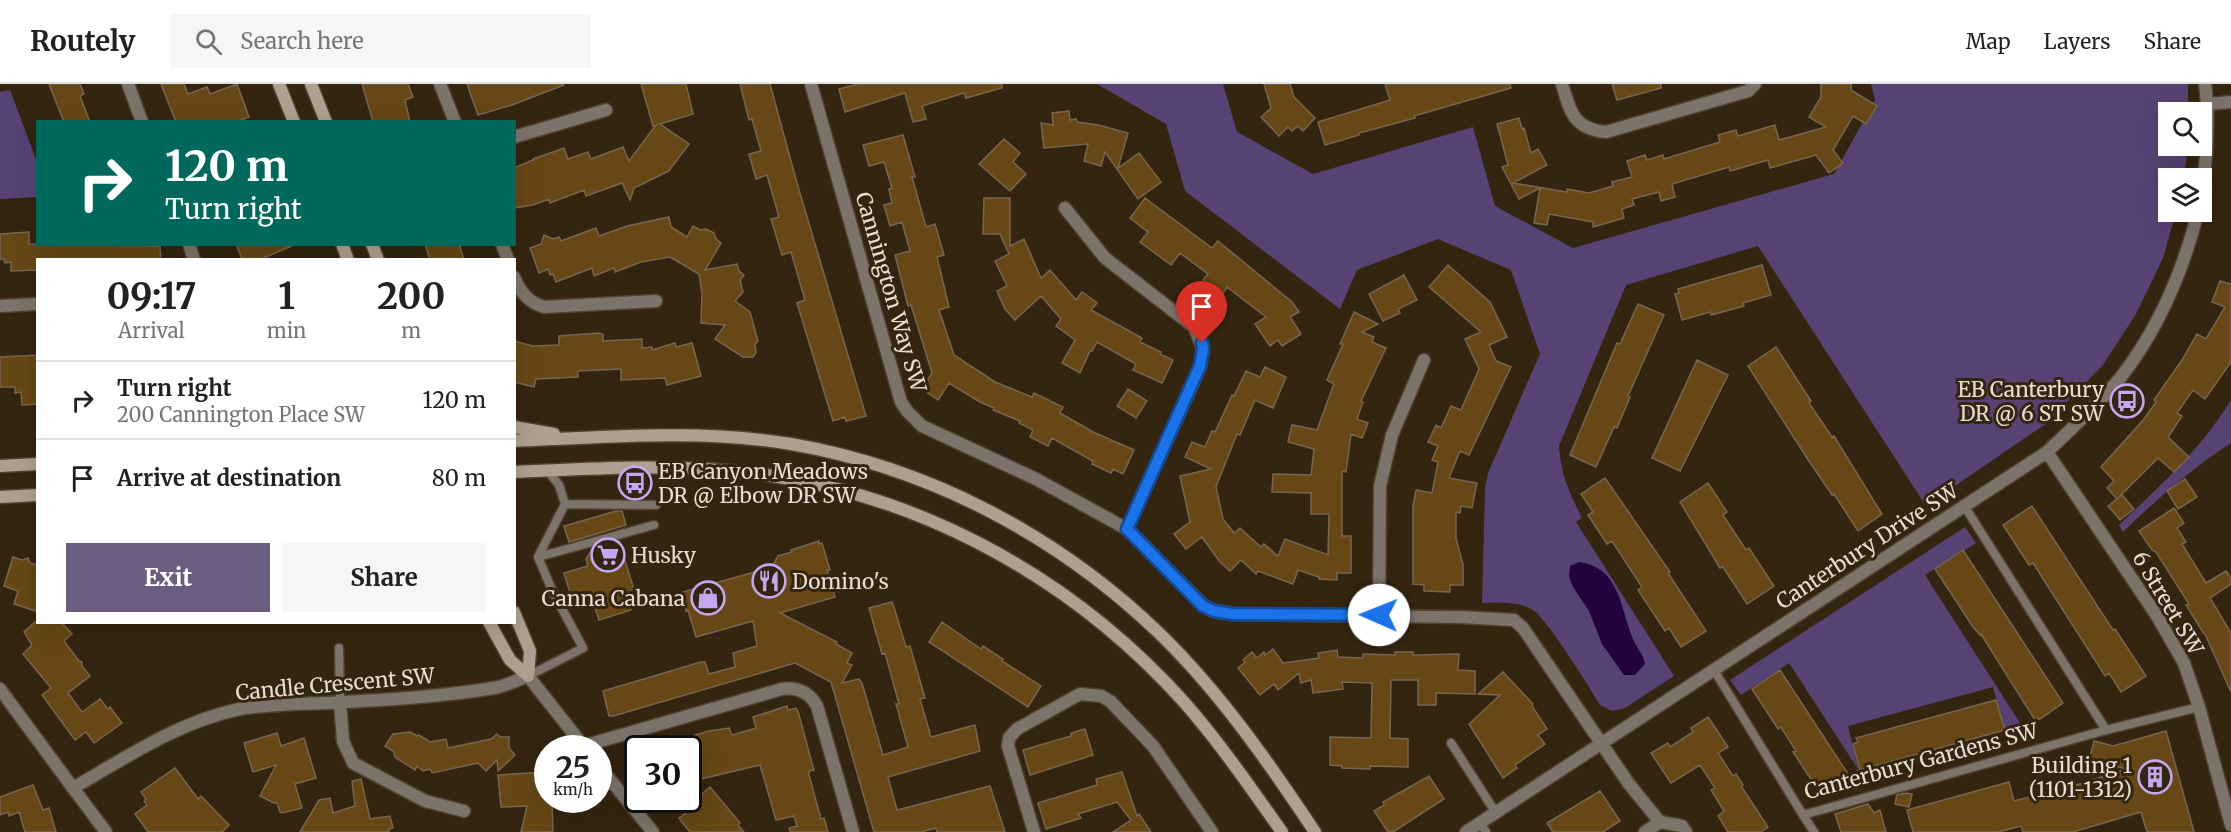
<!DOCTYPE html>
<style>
body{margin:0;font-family:Merriweather,serif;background:#f6f6f6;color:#202124;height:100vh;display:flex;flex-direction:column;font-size:22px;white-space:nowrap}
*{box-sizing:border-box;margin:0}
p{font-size:20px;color:#757577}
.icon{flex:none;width:33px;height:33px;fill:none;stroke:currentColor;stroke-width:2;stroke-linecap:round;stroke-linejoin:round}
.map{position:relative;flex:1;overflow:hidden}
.drawer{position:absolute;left:36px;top:174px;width:480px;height:366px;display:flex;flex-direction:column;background:#fff;border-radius:0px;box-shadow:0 6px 24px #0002}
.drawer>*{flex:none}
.guide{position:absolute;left:36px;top:36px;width:480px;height:126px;border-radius:0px;box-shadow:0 6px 24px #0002;background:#00695c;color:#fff;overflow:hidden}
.tools{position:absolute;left:2158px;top:18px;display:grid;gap:12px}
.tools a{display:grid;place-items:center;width:54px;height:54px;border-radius:0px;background:#fff;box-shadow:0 6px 24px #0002;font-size:30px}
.speed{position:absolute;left:534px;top:651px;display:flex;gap:12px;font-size:30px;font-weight:700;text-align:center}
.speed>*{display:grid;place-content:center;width:78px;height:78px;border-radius:50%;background:#fff;box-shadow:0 6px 24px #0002;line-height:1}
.speed small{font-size:15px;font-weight:400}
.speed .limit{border:3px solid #111;border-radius:9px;background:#fff;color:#111}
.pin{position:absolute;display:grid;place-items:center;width:51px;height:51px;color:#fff;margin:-62px -26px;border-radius:50% 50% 50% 0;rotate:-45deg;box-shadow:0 0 6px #0007}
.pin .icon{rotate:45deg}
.me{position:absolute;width:66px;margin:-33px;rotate:271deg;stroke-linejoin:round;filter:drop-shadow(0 0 4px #0008)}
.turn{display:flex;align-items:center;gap:21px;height:126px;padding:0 30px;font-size:27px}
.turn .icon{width:78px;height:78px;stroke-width:2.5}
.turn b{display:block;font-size:42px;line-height:51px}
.eta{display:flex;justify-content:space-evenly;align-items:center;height:102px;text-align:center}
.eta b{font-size:36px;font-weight:700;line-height:42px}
.cta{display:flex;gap:12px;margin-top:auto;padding:12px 30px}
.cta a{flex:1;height:69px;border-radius:0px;background:#6a5d80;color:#fff;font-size:24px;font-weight:700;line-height:69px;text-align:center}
.cta a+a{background:#f6f6f6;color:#202124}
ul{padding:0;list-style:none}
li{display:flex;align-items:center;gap:18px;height:78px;padding:0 30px;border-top:2px solid #e0e0e0}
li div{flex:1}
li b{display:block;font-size:22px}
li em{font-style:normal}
header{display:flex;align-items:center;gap:36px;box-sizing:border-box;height:84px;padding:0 30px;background:#fff;border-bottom:2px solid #e0e0e0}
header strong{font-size:28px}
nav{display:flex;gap:33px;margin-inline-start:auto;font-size:21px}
.search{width:420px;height:54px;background:#f6f6f6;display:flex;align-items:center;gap:15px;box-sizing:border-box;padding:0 21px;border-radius:0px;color:#757577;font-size:22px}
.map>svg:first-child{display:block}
.green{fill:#574373}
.water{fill:#22033e}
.building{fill:#674715;stroke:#77664f;stroke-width:1.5}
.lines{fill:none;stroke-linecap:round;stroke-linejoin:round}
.lane-casing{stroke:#51422f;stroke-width:11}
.street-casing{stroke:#51422f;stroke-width:15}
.secondary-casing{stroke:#51422f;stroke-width:15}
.lane{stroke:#7c746a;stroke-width:8}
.street{stroke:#7c746a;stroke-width:12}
.secondary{stroke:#ada090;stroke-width:12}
.route-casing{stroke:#114b97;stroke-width:15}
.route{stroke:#1a73e8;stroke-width:10}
.labels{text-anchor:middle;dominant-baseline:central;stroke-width:6;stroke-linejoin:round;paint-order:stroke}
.street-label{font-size:21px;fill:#e7ddd0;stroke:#342510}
.poi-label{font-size:21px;fill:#e7ddd0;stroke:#342510;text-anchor:end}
</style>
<header>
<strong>Routely</strong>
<div class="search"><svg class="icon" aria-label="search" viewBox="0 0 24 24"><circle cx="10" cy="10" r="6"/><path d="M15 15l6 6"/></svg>Search here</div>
<nav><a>Map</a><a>Layers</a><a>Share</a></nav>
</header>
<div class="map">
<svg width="2231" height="748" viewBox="0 0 2231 748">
<rect width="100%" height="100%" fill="#342510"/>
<path class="green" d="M1097,0h126l14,48 76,42 160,-47 22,79 78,42 261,-74 41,-74 -4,-16h317v28h-19v34h19l-4,32h-15v34h7l-13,46 -27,56 -33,51 -59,60 -118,81 -168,-260 -132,39 -67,161c2,29 10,46 23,72l-6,4 98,154 -49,32 -13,3 -12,-6c-9,-16 -54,-87 -67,-95 -15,-9 -34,-7 -51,-7l3,-114 3,-16 52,-119 -29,-84 -73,-31 -81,31 -17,39 -155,-118 -19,-67z
M10,6l27,72v35l-37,2v-107z
M2231,316v43c-40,26 -74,56 -108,89l-4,-7c41,-39 82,-76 112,-125z
M1965,443l11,16 -51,32 104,162 -20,6 -16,-56 -145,39 15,61 -21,4 -2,-10 18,-12 -69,-106 -48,32 -11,-15z"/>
<path class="water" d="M1579,478c39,5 41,42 52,72 3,11 12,18 14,30l-10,11h-11l-22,-31 -13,-33 -16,-24 -4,-10 1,-11z"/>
<path class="building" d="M49,0h31l4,10 -4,2 10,26h-26z
M161,0h23l4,10 19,-7 3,7 27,-10 12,33 -13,5h-60z
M362,0h46l5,13 -8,3 5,22h-37z
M467,0h97v1l-52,20 -34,10z
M641,0h45l7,30 -33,10 29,20 -20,27 -35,17 -4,12 -8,-17 -36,13 -2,-6 -34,13 -1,-4 -16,6 -19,3v-40l19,-8v-1l31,-11 4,11 20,-7 3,7 32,-12 6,14 27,-36 -3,1z
M740,0h30l27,99 69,233 -20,5 -1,-4 -12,4 -36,-118 8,-3 -14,-48 -9,3 -11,-36 8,-2 -12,-42 -11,4 -7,-25 12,-3 -9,-32 -3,1z
M858,0h144v4l-36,10 -2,-5 -42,13 4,13 -13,3 -8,-29 -60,19 -6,-23z
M1264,0h26l4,13 21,21 -12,13 -5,-5 -6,5 -4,-4 -9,9 -18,-19 10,-9z
M1385,0h125l1,4 -97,28 1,2 -56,15v2l-34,10 -7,-23 72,-22z
M1612,0h49v4l-44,12z
M1821,0h30v6l26,16 -11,18 -13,-8 -20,34 10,13 -14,10 -13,-18 -46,13 -2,-8 -38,11 -1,-4 -57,17 3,13 -14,4 -2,-9 -27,7 2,6 -12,4 2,9 -31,9v-5l-44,-8 -2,11 -13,-2 6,-35 -21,11 -17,-32 6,-2 -11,-41 22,-6 3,11 2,-1 7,25 7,-4 9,16 -34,18 54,9v-3l22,4 24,-7 -1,-4 20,-5 -5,-16 18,-6 2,5 16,-5 1,4 56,-17 -2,-7 18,-5 2,6 37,-11 4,15 47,-13 -17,-10 12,-20z
M1069,27l1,9 6,-1 1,3 21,3 30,8 -10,35 21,-15 22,29 -23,17 -33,-47 -4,14 -17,-5 4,-17 -44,4 -3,-25 12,2 -1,-12z
M903,51l12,42h-3l14,50 9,-3 9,31 -7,2 12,50 -10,3 15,45 41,27 37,15 2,-4 29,14 -3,6 33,19 41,18 -11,24 -10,-5 -2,4 -19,-9 1,-3 -41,-23 -4,8 -18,-9 3,-7 -14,-7 1,-2 -27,-11 1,-2 -14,-6 -31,-19 -11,17 -16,-11 10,-16 -21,-68 -3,1 -13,-51 15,-4 -8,-29 -12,4 -6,-21 8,-2 -3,-14 3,-1 -8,-26 -15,4 -6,-21z
M1004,55l16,14 -7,9 13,12 -16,17 -31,-27z
M984,114h26v48l14,-7 17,39 9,-8 26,30 6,-8 15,11 -6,7 51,28 -2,4 21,10 -1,2 13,6 -11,23 -29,-13 3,-6 -39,-22 -5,9h-2l-10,22 -18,-10 13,-23 -19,-14 5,-7 -20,-23 -26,24 -10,-11 -8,-18 10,-5 -12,-25 14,-7 -9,-20h-17z
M1145,114l67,50 6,-7 74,61 7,10 -9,5 11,17 -19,12 -4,-6 -8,6 -15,-22 11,-7 -39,-30 -5,8 -19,-15 5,-6 -28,-21 -9,12 -31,-23 8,-10 -18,-14z
M669,133l2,10 16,10 6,-11 7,4 6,-1 8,4 2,6 5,4 -16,27 32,-6 2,7 5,4 -4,5 3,12 -8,9 15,11 8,29 -3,3 1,8 -3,5h-10l-28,-18 10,-14 -24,-2 1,-29 -3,-20 -29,-17 -29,5 -26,10 -1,-4 -20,8 -2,-8 -36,14 -3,-8 -3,1 -2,-6 -9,4 -9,-25 11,-4 3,-9 9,4 6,-2 2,4 35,-13 3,8 28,-10z
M29,148v12l131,2 1,14h-123v10l-27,1v-9l-6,1 -1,-4h-4v-25z
M236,160h58v1l-35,15 -17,-1z
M425,160h34l5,16h-34z
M1448,181l42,37 17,35 -18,8 7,16 15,6 -42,88 -9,-4 -11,27 28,5 -5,25 -11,-2 -1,7 -4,-1v27l7,25v21h-13v7l-26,-1v-6l-11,-1v-78l3,-16 16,3 6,-31 -6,-2 6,-14 -10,-4 8,-17 5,3 10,-22 10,4 18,-41 -14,-30 16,-7 -52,-45z
M1762,181l9,30 -28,8 1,3 -33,9 -1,-3 -28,8 -7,-26 4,-1 -1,-4z
M1404,191l13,25 -19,9 2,4 -17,8 -14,-27z
M2220,197l11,3v78l-26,37 -12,-9 -16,23 5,3 -14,21 21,20 -15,15 -16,-14 -41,41 -10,-11 7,-7 -13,-14 43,-48 12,-17 -2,-2 28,-40 15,-26 9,5 19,-32 -13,-5z
M1638,220l26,11 -36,81 2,1 -13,31 -3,-1 -18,40 -26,-12 47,-112 3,1z
M1354,228l24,12 -16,8 12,5 -2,5 14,6 -25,53 2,1 -6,17 11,4 -6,15 -11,-4 -5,38 -4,-1v65h9v37h-14v7l-18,-1v-2l-21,-7 -5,14 -35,-13 -2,3 -15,-14 -11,11 -10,-9 -18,-25 -16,12 -12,-15 16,-12 -10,-46 31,-7 -26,-12 7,-15 13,5 7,-16 3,1 17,-37 2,1 12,-25 14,6 5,-10 21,10 -13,31 -18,-8 -15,35 -3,-1 -21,53 7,32 11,14 6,-5 21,19 3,-3 14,12 7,-17 43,16 1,-41h-18v-21l-39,-1 1,-18 38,1 3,-26 -26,-7 4,-17 25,5 17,-46 -7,-4 16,-36h-3z
M598,249l5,1v7l39,-2v9l10,-1v3l23,-7 1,4 16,-4 9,33 -34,9 -2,-7 -44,2v-11l-43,2v6l-42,2 -2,8 -20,-5v-41l19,5 26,-1v-9z
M1776,263l35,54 -2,2 23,34 2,-1 48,78 -24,17 -24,-37 -2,1 -25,-37 -59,-92z
M38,271v49l-16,1 -1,-13 -6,1v-6h-15v-30z
M1697,276l31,15 -48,96 -28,-13z
M1128,305l19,12 -11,17 -19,-12z
M1605,394l65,94 -2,1 38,58 -25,16 -12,-19 -4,3 -27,-41 4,-3 -30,-46 -5,3 -19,-29 5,-3 -12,-18z
M2185,395l12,18 -19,12 -11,-18z
M1708,399l19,29 -4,3 23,35 3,-2 25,38 -27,18 -24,-37 -3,1 -40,-66z
M2122,411l12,14 -14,11 -12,-14z
M2032,422l81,124 2,-1 31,47 -25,16 -12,-19 -4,3 -72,-113 -4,2 -26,-40z
M2174,424l10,15 -7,5 9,14 -4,2 24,39 20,-12 5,7v6l-21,14 21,35v59l-26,-58h-1l-18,-29 3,-1 -33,-52 -4,-2 -13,-19z
M616,427h6l4,14 -57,17 -5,-16z
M619,457l17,55 -9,3 4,11 -32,10 -6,-19 -19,5 -10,-33 24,-7 -2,-7 6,-10z
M819,457v3l3,-1 8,27h-3l8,27 -55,16 57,29 -1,2 16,9 -5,10 5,2 -10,18 17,-4 3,4 21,72 25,-8 -12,-43h3l-14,-51 -3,1 -13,-46 23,-6 2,5 12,40 4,-1 15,52 -5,1 11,38 44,-12 5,26 -92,26 9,33 93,-24 15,46h-68l-1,-4 -15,4h-47l-43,-150 -36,-19 -182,53h-4l-6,-25 98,-29h4l4,12 26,-7 -2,-14 24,-7 -4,-25 -57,16 -8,-27 -2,1 -4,-15h2l-1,-4 89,-25 6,-11 14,-4 -1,-2z
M1963,466l100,153 -23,16 -5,1 -54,-86 -1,1 -7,-8 -38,-58z
M13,473l9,3 6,-2 2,5 8,2v47l-24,-8 4,-13 -14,-5z
M35,538h26l11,12 -8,7 15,20 3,1v4l8,10 -22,17 14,19 18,-13 8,10 2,-2 12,16 -28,20 -8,-11 -11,8 -33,-45 9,-7 -28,-34 9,-9 -8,-13z
M942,538l39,27 2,-3 20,13 -1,2 39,25 -13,21 -99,-65z
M1273,565l10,14 36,-5 -1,-5 19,-3 1,7 25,1v-4l32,1v-3h18v3l46,-1 -1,16 17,1v23l-39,-1v12h-18v-25h-27l-1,58 18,1v28l-38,-1v3l-28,-1v-2l-12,-1v-28l41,1 1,-55 -30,-1 1,7 -30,4 -2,-13 -10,3 -2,-10 -21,17 -4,-6 -14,11 -22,-27 7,-6 -2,-2 9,-8 5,6 7,-6 1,3z
M1780,586l68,104 -28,19 -27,-41 3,-1 -15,-24 -3,2 -26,-40z
M1503,588l30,32 -1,2 15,23 -9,6 7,9 -30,21 2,3 -14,10 -34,-54 31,-29 -22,-1z
M1996,616l9,30 -145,40 -7,-26 5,-2 -2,-4z
M787,622l1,4 8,-2 2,3 15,56 1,3 -5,1v4l12,44 3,-1 4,14h-38l-1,-4 8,-2 -3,-10 -18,4 -16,-55 -72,17v-34h-26l-1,-3 48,-14 20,-3 3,7 24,-7 -3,-11z
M1708,633l20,30 -10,6 15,23 3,-2 7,11 -2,1 27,41 -7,5h-33l-10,-16 6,-5 -13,-21 4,-2 -15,-23 -29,18 -20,-30 17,-10 2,4 23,-15 -2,-4z
M1085,645l8,26 -63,20 -7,-25 48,-14v-3z
M2166,647l28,101h-47l-6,-20 -68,20h-50l-2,-6 -22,6h-86l-6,-22 102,-28 5,19 62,-16 51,-16 -38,-9 5,-19 19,5z
M410,648l7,4 2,-1 11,7 16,-3 2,9 43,-9 6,-5 3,3h9v11l6,7 -17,16 -1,-11 -11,11 -8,-8 -46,10 -2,-4 -7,2 -6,-5 -2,4 -20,-13 -1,-5 -9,-6 8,-12z
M277,649l4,13 23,-8 12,40 -21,6 7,24 -20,5 -2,-1 -3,-9h-3l-14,-7 16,-31 -23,7 -9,-29z
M175,684l23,31 3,-3 28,29 -7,7h-74l-13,-18 12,-9 -3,-4 2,-2 -5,-7z
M544,688l1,7h3v21h4l1,32h-32l6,-26 -26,1 -3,-32z
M1122,688l15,44 2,-2 12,18h-38l18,-12 -14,-18 -39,12 3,4 -35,11 -8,-26 59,-18 -1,-6z
M1429,692l15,23 -51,33h-5l-14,-21 10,-6 -1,-3z
M361,695l9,40 20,-3 3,12 -4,1v3h-89l19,-32 11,-2 3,15 22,-7 -3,-25z
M33,701l10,25 6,-2 7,24h-31l-6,-20 -10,4 -1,-4 -8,3v-18z
M710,703l30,36 -2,2 6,7h-54l-9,-11 -2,-3 7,-5 -3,-3z
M1600,707l20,30 -17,11h-50l-6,-9z
M1907,709l5,1 -3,13 -14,-3 2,-9z
M1868,720l6,9 6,-3 6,22h-45l-6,-18z"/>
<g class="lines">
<defs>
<path id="lane" d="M565,420l91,1
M1965,423l141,223
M538,473l116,-32
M339,564l1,54
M1714,586l89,145 303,-85 93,-23
M528,592l55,-28 -31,-58 -14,-33 27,-53 -6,-19 -11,-14
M1451,659l45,70
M1803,731l11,17
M1480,739l6,9"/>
<path id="street" d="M128,0l14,38
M440,0l15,38
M811,0l90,318 6,9 15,15 114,53 91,50 77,77 10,5 19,3 227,3 54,3 9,8 106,156 31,38 22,4 4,6
M1562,0c8,27 11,45 44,48l135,-39 7,-2 7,-7
M2208,20l23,-2
M514,53l92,-27
M2202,107c5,-35 8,-72 3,-107
M1065,124l40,50 89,69 9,22 -3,18 -73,162
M189,160l5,16
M502,160l6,16
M514,193c7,16 14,25 30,30l112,-6
M0,222l38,-2
M2047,368l110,164 27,47 15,44 32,118
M1379,531l1,-129 12,-51 32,-75
M0,605l73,99
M340,618l3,39 10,22 72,38 39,10
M583,662l199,-57c15,-2 27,3 35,17l36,126
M598,681l55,67
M106,748l-33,-44c52,-30 107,-67 167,-79 29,-5 58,-5 86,-6 56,-3 113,-6 168,-15 12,-2 23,-8 34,-12l57,72
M1034,748l-26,-86 1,-8 8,-9 63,-35 21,2 9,5 43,45 59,86
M1466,748l581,-380c25,-24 52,-48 74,-75 38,-49 62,-106 77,-165
M1645,748l15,-10"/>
<path id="secondary" d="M279,0l15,38
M311,0l15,38
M342,160l6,16
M372,160l6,16
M514,343l40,7
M514,357c92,-4 186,-12 277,3 139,24 267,92 368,189 60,58 110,130 156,199
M0,382l38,-2
M514,388c73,-3 145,-8 217,-1 175,15 336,101 453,231 36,41 66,85 98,130
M0,413l38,-2
M514,528l16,39 -2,25
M489,538l21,38 18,16"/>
</defs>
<use href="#lane" class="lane-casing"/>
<use href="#street" class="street-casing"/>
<use href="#secondary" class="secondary-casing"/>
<use href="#lane" class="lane"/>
<use href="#street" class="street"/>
<use href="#secondary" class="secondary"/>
</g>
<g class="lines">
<defs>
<path id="route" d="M1202,259l1,6 -3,17 -73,163 76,77 11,5 19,3 146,1"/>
</defs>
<use href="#route" class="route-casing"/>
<use href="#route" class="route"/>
</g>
<defs>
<symbol id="bus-ring" viewBox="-11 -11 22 22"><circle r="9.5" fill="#342510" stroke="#c4a7f1" stroke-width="1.5"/><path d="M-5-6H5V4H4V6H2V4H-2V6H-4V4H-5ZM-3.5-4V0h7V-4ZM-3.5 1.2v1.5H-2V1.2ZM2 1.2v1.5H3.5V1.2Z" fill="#c4a7f1"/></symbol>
<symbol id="supermarket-ring" viewBox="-11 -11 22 22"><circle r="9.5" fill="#342510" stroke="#c4a7f1" stroke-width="1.5"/><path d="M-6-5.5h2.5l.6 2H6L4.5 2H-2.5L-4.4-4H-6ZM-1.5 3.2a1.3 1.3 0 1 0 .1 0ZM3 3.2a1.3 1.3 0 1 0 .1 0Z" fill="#c4a7f1"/></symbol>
<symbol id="restaurant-ring" viewBox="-11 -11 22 22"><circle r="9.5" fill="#342510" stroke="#c4a7f1" stroke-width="1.5"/><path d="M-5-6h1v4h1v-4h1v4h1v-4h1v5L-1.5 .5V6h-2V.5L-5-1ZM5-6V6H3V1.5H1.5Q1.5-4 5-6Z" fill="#c4a7f1"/></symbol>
<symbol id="shop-ring" viewBox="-11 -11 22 22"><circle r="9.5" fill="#342510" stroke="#c4a7f1" stroke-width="1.5"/><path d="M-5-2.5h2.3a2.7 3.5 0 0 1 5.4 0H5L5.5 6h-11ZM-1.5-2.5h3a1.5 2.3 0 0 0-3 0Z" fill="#c4a7f1"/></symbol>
<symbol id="building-ring" viewBox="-11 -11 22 22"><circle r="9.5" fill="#342510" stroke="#c4a7f1" stroke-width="1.5"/><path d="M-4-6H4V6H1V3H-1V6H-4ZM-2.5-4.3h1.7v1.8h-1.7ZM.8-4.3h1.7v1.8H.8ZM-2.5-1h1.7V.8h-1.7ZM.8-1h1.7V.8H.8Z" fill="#c4a7f1"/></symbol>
</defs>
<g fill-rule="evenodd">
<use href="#bus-ring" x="2108" y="298" width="38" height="38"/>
<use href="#bus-ring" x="616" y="380" width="38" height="38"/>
<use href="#supermarket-ring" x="589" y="452" width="38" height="38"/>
<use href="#restaurant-ring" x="750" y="478" width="38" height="38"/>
<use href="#shop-ring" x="689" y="495" width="38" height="38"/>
<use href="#building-ring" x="2136" y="674" width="38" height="38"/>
</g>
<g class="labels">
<g class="street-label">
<text transform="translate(891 208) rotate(74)">Cannington Way SW</text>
<text transform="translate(1867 462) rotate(-33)">Canterbury Drive SW</text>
<text transform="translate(2168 519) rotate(59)">6 Street SW</text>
<text transform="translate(335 600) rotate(-5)">Candle Crescent SW</text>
<text transform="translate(1921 677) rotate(-15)">Canterbury Gardens SW</text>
</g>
<g class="poi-label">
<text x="2104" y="305">EB Canterbury<tspan x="2104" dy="24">DR @ 6 ST SW</tspan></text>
<text x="658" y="387" text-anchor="start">EB Canyon Meadows<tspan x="658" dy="24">DR @ Elbow DR SW</tspan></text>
<text x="631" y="471" text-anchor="start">Husky</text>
<text x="792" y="497" text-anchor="start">Domino's</text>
<text x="685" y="514">Canna Cabana</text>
<text x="2132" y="681">Building 1<tspan x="2132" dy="24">(1101-1312)</tspan></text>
</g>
</g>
</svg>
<div class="tools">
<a><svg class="icon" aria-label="search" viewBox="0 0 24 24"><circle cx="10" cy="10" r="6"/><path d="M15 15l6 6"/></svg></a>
<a><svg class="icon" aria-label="layers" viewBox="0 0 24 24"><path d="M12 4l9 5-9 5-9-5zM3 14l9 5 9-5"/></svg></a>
</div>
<div class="speed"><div>25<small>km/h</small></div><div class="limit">30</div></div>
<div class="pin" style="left:1202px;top:259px;background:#d93025"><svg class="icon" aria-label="arrive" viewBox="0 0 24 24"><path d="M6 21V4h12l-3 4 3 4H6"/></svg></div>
<svg class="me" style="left:1379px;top:531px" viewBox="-20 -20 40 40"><circle r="19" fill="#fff"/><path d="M0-13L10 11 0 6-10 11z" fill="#1a73e8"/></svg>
<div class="guide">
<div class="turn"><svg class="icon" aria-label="right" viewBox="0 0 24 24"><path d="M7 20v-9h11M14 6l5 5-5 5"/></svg><div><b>120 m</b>Turn right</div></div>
</div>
<section class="drawer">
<div class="eta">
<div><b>09:17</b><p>Arrival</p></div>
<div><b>1</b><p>min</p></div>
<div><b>200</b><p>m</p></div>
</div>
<ul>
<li><svg class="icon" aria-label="right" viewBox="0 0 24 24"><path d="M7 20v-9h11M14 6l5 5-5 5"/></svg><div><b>Turn right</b><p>200 Cannington Place SW</p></div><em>120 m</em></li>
<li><svg class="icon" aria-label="arrive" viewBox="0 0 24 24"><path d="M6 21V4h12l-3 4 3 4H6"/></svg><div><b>Arrive at destination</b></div><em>80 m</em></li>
</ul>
<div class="cta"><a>Exit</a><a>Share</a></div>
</section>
</div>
